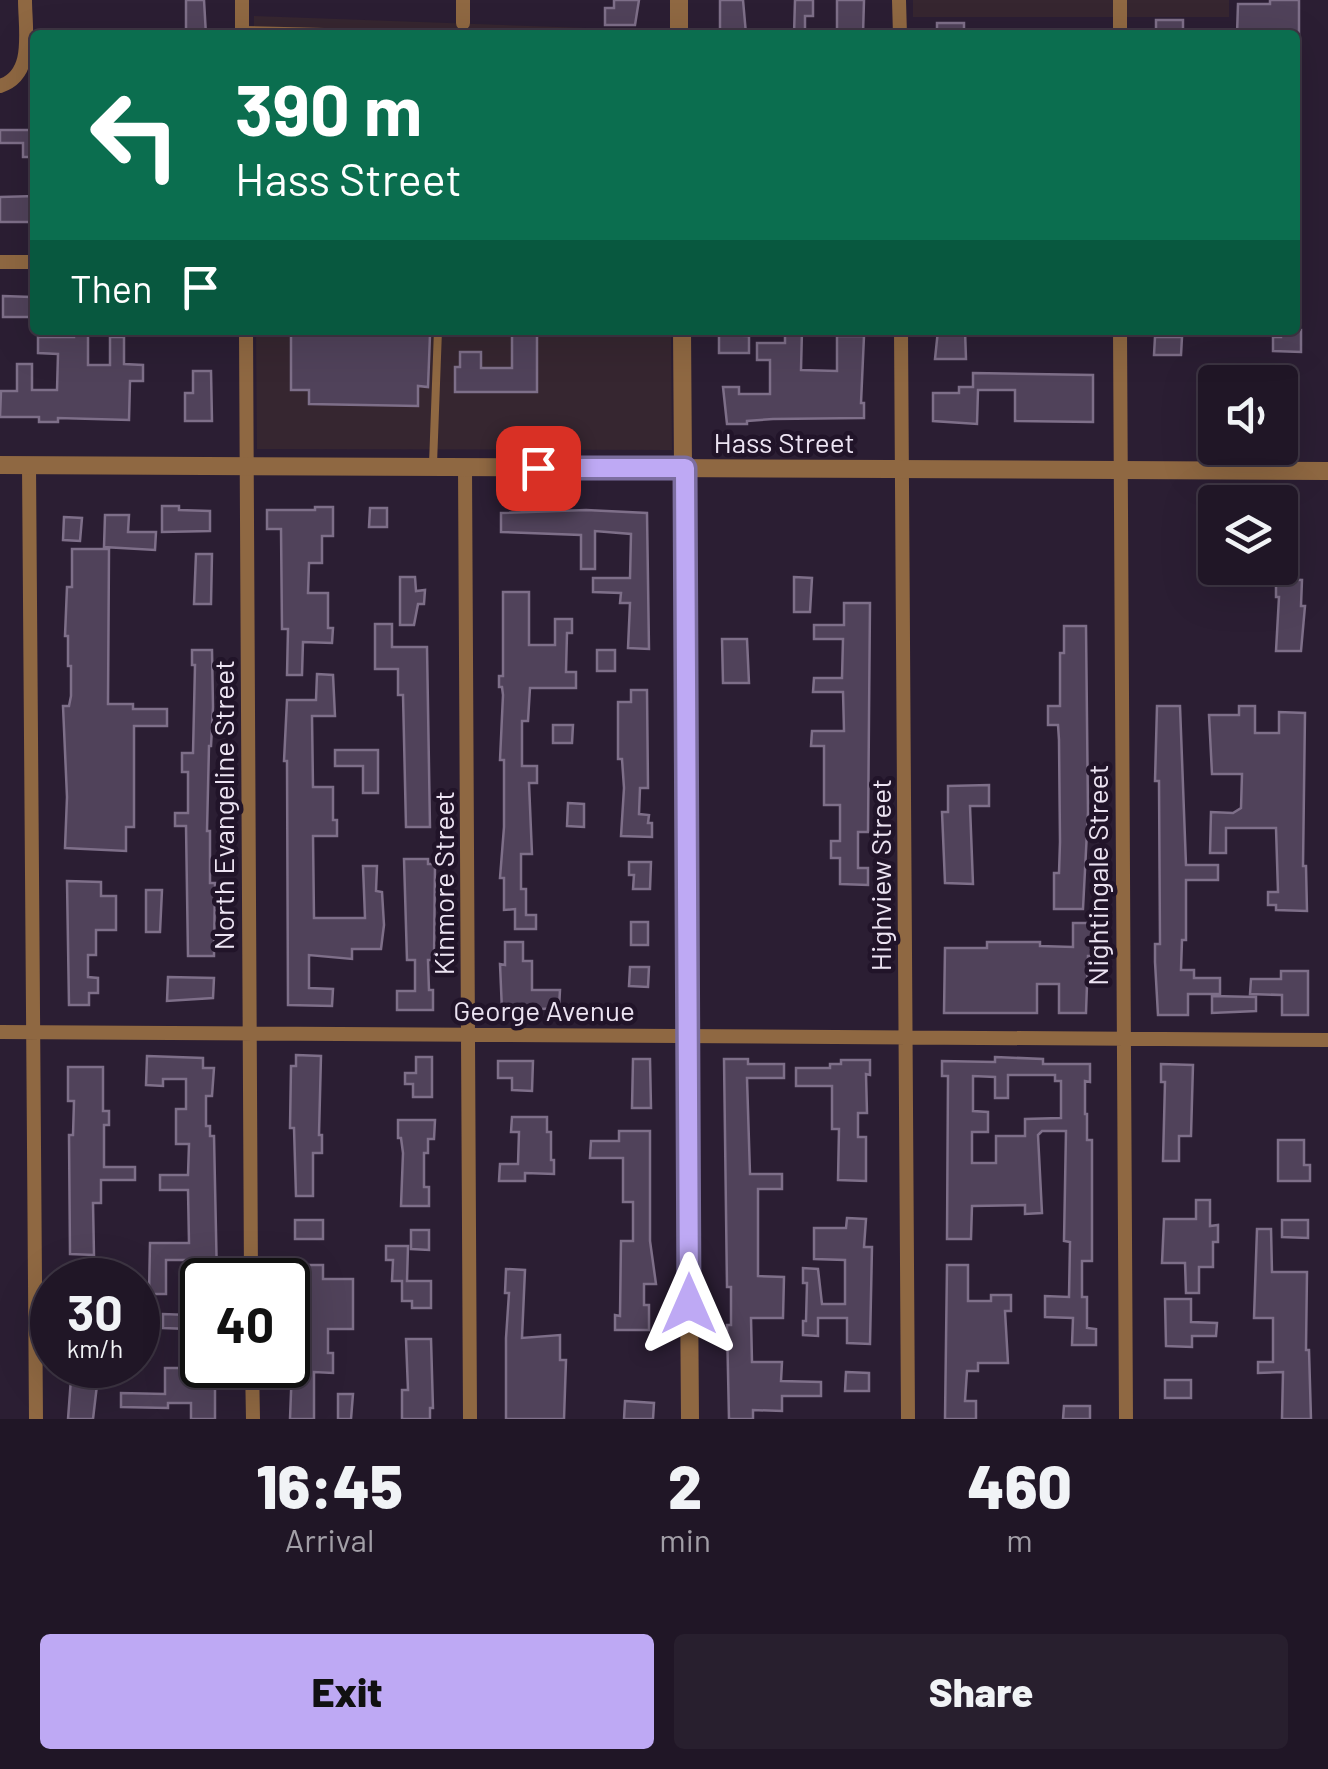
<!DOCTYPE html>
<style>
body{margin:0;font-family:Barlow,sans-serif;background:#281f2e;color:#f1f3f6;height:100vh;display:flex;flex-direction:column;font-size:38px;white-space:nowrap}
*{box-sizing:border-box;margin:0}
p{font-size:32px;color:#a29fa7}
.icon{flex:none;width:55px;height:55px;fill:none;stroke:currentColor;stroke-width:2;stroke-linecap:round;stroke-linejoin:round}
.map{position:relative;height:1419px;overflow:hidden}
.panel{display:flex;flex-direction:column;background:#201626;flex:1}
.panel>*{flex:none}
.top-card{position:absolute;left:30px;top:30px;width:1270px;height:305px;border-radius:10px;box-shadow:0 10px 40px #0002,0 0 0 2px #3d3543;background:#0b6e4f;color:#fff;overflow:hidden}
.tools{position:absolute;left:1198px;top:365px;display:grid;gap:20px}
.tools a{display:grid;place-items:center;width:100px;height:100px;border-radius:10px;background:#201626;box-shadow:0 10px 40px #0002,0 0 0 2px #3d3543;font-size:50px}
.speed{position:absolute;left:30px;top:1258px;display:flex;gap:20px;font-size:50px;font-weight:700;text-align:center}
.speed>*{display:grid;place-content:center;width:130px;height:130px;border-radius:50%;background:#201626;box-shadow:0 10px 40px #0002,0 0 0 2px #3d3543;line-height:1}
.speed small{font-size:25px;font-weight:400}
.speed .limit{border:5px solid #111;border-radius:15px;background:#fff;color:#111}
.pin{position:absolute;display:grid;place-items:center;width:85px;height:85px;color:#fff;margin:-42px;border-radius:20px;box-shadow:0 5px 15px #0006}
.me{position:absolute;width:110px;margin:-55px;rotate:0deg;stroke-linejoin:round;filter:drop-shadow(0 0 8px #0008)}
.turn{display:flex;align-items:center;gap:35px;height:210px;padding:0 40px;font-size:45px}
.turn .icon{width:130px;height:130px;stroke-width:2.5}
.turn b{display:block;font-size:70px;line-height:85px}
.then{display:flex;align-items:center;height:95px;padding:0 40px;background:#0003;gap:20px;font-size:38px}
.eta{display:flex;justify-content:space-evenly;align-items:center;height:170px;text-align:center}
.eta b{font-size:60px;font-weight:800;line-height:70px}
.primary-button{display:flex;gap:20px;margin-top:auto;padding:20px 40px}
.primary-button a{flex:1;height:115px;border-radius:10px;background:#bea9f4;color:#111;font-size:40px;font-weight:800;line-height:115px;text-align:center}
.primary-button a+a{background:#281f2e;color:#f1f3f6}
.map>svg:first-child{display:block}
.education{fill:#362630}
.building{fill:#50425a;stroke:#7e6f89;stroke-width:2.5;fill-rule:evenodd}
.lines{fill:none;stroke-linecap:round;stroke-linejoin:round}
.service{stroke:#8f6842;stroke-width:8}
.minor{stroke:#8f6842;stroke-width:14}
.tertiary{stroke:#8f6842;stroke-width:18}
.route-casing{stroke:#7c6e9f;stroke-width:25}
.route{stroke:#bea9f4;stroke-width:18}
.labels{text-anchor:middle;dominant-baseline:central;stroke-width:9;stroke-linejoin:round;paint-order:stroke}
.street-label{font-size:28px;fill:#ece3f2;stroke:#211429}
</style>
<div class="map">
<svg width="1328" height="1419" viewBox="0 0 1328 1419">
<rect width="100%" height="100%" fill="#2b1e33"/>
<path class="education" d="M913,0h316v17h-316z
M254,16l417,15v4h-417z
M256,330h415l1,120 -415,-1z"/>
<path class="building" d="M186,0h18l2,35h-20z
M614,0h25l-4,25h-30v-17h9z
M720,0h23l3,34h-26z
M795,0h18v16h-8v19h-11z
M837,0h27l-1,35h-26z
M1270,0h29v35h-62l1,-31h32z
M1156,20h27v15h-27z
M937,23h27v12h-27z
M0,130h35v27h-12v-14h-23z
M35,196v26h-35v-25z
M3,296l28,1v20h-28z
M291,330h134v5h5l-2,52 -10,-1v20l-109,-2v-14h-18z
M512,330h25v62h-82v-25h5v-15h21v16h31z
M785,330h17l-1,40 36,1v-35h27l-3,67h3v15l-91,1 -26,2v3h-20l-4,-37h16v7h31v-34h-13v-17h28z
M938,330h27l1,29h-31z
M1281,330h20v22l-28,-1v-14h8z
M74,334h14v31h22v-28h14v27l19,1v16h-13l-1,39 -71,-2v4h-19v-5h-39l1,-26h16v-27h15v26h25l1,-36 -20,-1v-16h36z
M719,335l30,1v17h-30z
M1155,337h27l-1,18h-27z
M193,371h18l1,50h-27v-28h8z
M973,373l120,2v47l-78,-1v-31h-37l-1,34 -44,-3v-28h26v-6h14z
M162,506h17v4l31,1v20l-48,1z
M315,507h18v29h-11v27h-13l-1,30h20v35h5l-1,15 -29,-1 -1,33h-15l1,-46h-6l-1,-100h-14v-19h48z
M370,508h17v19h-18z
M586,510l61,3 2,136 -21,-1 2,-45h-10l1,-10 -28,-1v-14h37l1,-44 -36,-3v38h-14v-34l-80,-3v-19z
M105,515h24l-1,17h28l-1,18 -51,-3z
M64,517l18,1 -2,23 -17,-1z
M72,549h37l-1,155h25v5h34v17h-33v101h-8v24l-61,-3 2,-51 -4,-91h6l2,-10v-30h-3v-30h-3l2,-49h5z
M196,554h16l-1,50h-17z
M400,577h15l1,14 9,-1 -1,14h-6l-4,21h-14z
M794,577l18,1 -2,34h-16z
M1276,579l26,1 -1,26h4l-4,45h-25l3,-54h-3z
M503,592h26v53h26v-26h17v14h-5l-1,39h10v16h-46l-2,33h-6v45h15v17h-8l3,71h-11v35h5v26h10v14h-21v-20l-11,1v-32h-4l4,-51v-67h-4l3,-65 -1,-8h-3v-11h4z
M844,603h26l-2,229h-10v36h10v17l-28,-1v-26h-9v-17h9v-36h-16v-59h-13l1,-15h32l-1,-39h-30l1,-14h28l1,-39h-29v-14h30z
M375,624h17v23h35l3,180h-24l-3,-132h-5v-26h-23z
M1064,626h22l2,186 -5,97h-29v-36h5l1,-31 -1,-102 -1,-15h-10v-19h12v-53h4z
M722,639h25l2,44h-26z
M192,650h20l1,57 -2,39h-2l-2,85h3v52h5l-1,73h-26l-2,-130h-11v-13h13v-41h-6v-19h11l2,-88h-3z
M597,650h18v21h-18z
M317,674l16,1 2,41h-23l1,71h20v33h4v16h-24l1,82h51l-2,-52h14l-1,25 6,1 2,33 -3,24h-29v10l-43,-4v33l24,1 -1,17 -44,-1 -1,-244h-3l3,-61h29z
M631,690h16l1,98h-8l-1,26 10,1 -1,8h4v14l-31,-1 3,-48 -2,-29h-4v-57h13z
M1157,706h23l6,159h32v15h-32v60h-4l-1,30h13v8h26v16h-32v21h-30l-3,-53v-18h5l-1,-163h-4z
M1239,706h16v27h24v-21l26,1 -2,153h3l1,45 -31,-1v-5h-8v-13h10l-2,-64h-50v25h-16l1,-41 22,1 8,-5 1,-34h-30l-3,-59h30z
M553,725h20l-1,18h-19z
M335,750h43v43h-15v-27h-28z
M989,785v21h-19l3,78 -28,-1 -3,-71h6v-26z
M568,803l16,1v23l-17,-1z
M404,859h24v5h7l-1,96h-6l1,30h4v20h-36v-19h18v-31h-8z
M629,862h22l-1,27h-17l1,-14h-5z
M67,881l34,1v14h15v34h-20v25h-8v22l10,1v15h-9v12h-20z
M146,890h16l-2,42h-14z
M631,922h17v23h-17z
M1073,923h24v17h-5v16h-4l-2,57h-27v-29h-22v29h-93l1,-65h42v-6h53v4l33,1z
M505,942h18v19h9v29h28l-1,18 -57,3 -2,-47 5,1z
M630,967h19l-1,20 -19,-1z
M1281,971h27v44h-26v-20l-32,-1 1,-15h30z
M168,977l46,1 -1,20 -46,3z
M1212,996l44,1v14l-44,2z
M296,1055l25,1 -2,79h3v18h-9v43h-17l-2,-68h-4l1,-62h5z
M147,1056l56,2v10h11l-2,28h-6v30h4v10h4l3,144h-15v85h13v54h-24v-16h-23v5l-47,-1v-14l44,1v-26h24v-39l-26,-1v-14l26,1v-55h-23v34h-17l1,-51h39l-1,-53h-28v-15h28l1,-31h-13v-35h10v-30h-23v7l-17,-1z
M416,1057h16v40h-19v-13h-8v-11h11z
M995,1057l48,2v5h47v18l-5,-1v33h2v26h5v121h-10v36h5v31l9,1v16h-24l1,-27 -28,-1v-21l24,1 1,-55 -6,-1 2,-110h-24l-4,4 4,78 -17,1v-9l-53,1 -1,33h-24l1,-163h-6v-15l53,1zM1008,1075h47v6h6v37l-36,1v17h-29v27h-24v-31h16v-20l-15,-1v-35l22,1v21h13z
M633,1059h17l1,49h-19z
M724,1059h24v5h36v14h-37l3,96h32v15h-24v87l26,1 -1,41h-32l1,44h30l-1,19 40,1v14h-39v15l-29,-1v9h-24l-2,-94h4v-38h-4z
M841,1060h29v15l-4,-1 1,39h-9v24h8v44l-28,-1 1,-51h-7v-43h-36v-18h34v-4h11z
M498,1061h35l-1,30 -20,-1v-12h-14z
M1161,1064l32,1 -2,71h-12v25h-16l2,-79h-4z
M68,1067h35v44h6v14h-5v42h31v13h-34v23h-8l1,52 -24,-1 -1,-119h4l1,-34h-6z
M512,1117h35v15h4v28h3v14l-29,-1v8h-26l1,-17h18l1,-32h-8z
M398,1120h37l-1,19h-6v14h-4v34h5v19h-28l2,-53 -2,-15h-3z
M619,1131h31v110l6,43h-12v21h5v25h-34v-15l5,1 1,-75h12v-39h-10v-44h-33l1,-17h28z
M1278,1140h26v25h6v16h-32z
M1196,1200h14v26l8,-1v17h-5v25h-14v26h-13l-1,-30h-23l2,-44h32z
M847,1218l19,1 -2,28h8l-2,97 -23,-1v-25h-29v18l-15,-1v-14h3l1,-38h-4v-15l15,1 4,35h23v-44l-31,-1v-31h32z
M295,1220h28v19h-28z
M1282,1220h26v18l-26,-1z
M1257,1229h14l1,43h35l-1,78h3l2,69h-29l1,-47 -25,1v-11h15v-44h-19z
M411,1230h18v20l-18,-1z
M386,1246h22l-1,35h24v27h-19v-7h-10v-20h-10l1,-21h-7z
M295,1265h28v14h30v50h-25v24h5v20l-19,-1v47h-24l3,-78 3,1z
M947,1265h21v36h23v-6h20v16h-6l3,52h-30v8h-11l-2,30h11v18h-31z
M506,1269l19,1 -3,68 38,-3v25h6l-2,59h-58v-81l3,-45h-4z
M1165,1299h26v23l26,1 -1,13h-24v11l-26,-1z
M406,1339h25l2,69h-3v11h-28v-29h6z
M72,1365h19v19l6,1 -4,34h-25z
M846,1372l23,1v18h-24z
M1165,1380h26v18h-26z
M338,1394h15l-2,25h-13z
M625,1401l29,2 -1,16h-29z
M1064,1406h26v13h-27z"/>
<g class="lines">
<path class="service" d="M242,30l204,5
M433,464l5,-134"/>
<path class="minor" d="M242,0v35
M463,0v23
M899,0l1,35
M1120,35v-35
M0,86c35,-11 25,-56 25,-86
M0,262h35
M246,330l5,950
M901,330l7,1089
M1120,330l6,1089
M29,465l7,954
M465,467l5,952
M0,1032l1328,8
M252,1365l1,54"/>
<path class="tertiary" d="M679,0v35
M682,330l8,1089
M0,465l1328,6"/>
</g>
<g class="lines">
<defs>
<path id="route" d="M538,468h147l4,836"/>
</defs>
<use href="#route" class="route-casing"/>
<use href="#route" class="route"/>
</g>
<g class="labels">
<g class="street-label">
<text x="784" y="442">Hass Street</text>
<text transform="translate(223 805) rotate(-90)">North Evangeline Street</text>
<text transform="translate(880 875) rotate(-90)">Highview Street</text>
<text transform="translate(1097 875) rotate(-90)">Nightingale Street</text>
<text transform="translate(443 883) rotate(-90)">Kinmore Street</text>
<text x="544" y="1010">George Avenue</text>
</g>
</g>
</svg>
<div class="tools">
<a><svg class="icon" aria-label="sound" viewBox="0 0 24 24"><path d="M4 9h4l5-4v14l-5-4H4zM17 9q2 3 0 6"/></svg></a>
<a><svg class="icon" aria-label="layers" viewBox="0 0 24 24"><path d="M12 4l9 5-9 5-9-5zM3 14l9 5 9-5"/></svg></a>
</div>
<div class="speed"><div>30<small>km/h</small></div><div class="limit">40</div></div>
<div class="pin" style="left:538px;top:468px;background:#d93025"><svg class="icon" aria-label="arrive" viewBox="0 0 24 24"><path d="M6 21V4h12l-3 4 3 4H6"/></svg></div>
<svg class="me" style="left:689px;top:1304px" viewBox="-20 -20 40 40"><path d="M0-17L14 15 0 8-14 15z" fill="#bea9f4" stroke="#fff" stroke-width="4"/></svg>
<div class="top-card">
<div class="turn"><svg class="icon" aria-label="left" viewBox="0 0 24 24"><path d="M17 20v-9H6M10 6l-5 5 5 5"/></svg><div><b>390 m</b>Hass Street</div></div>
<div class="then">Then<svg class="icon" aria-label="arrive" viewBox="0 0 24 24"><path d="M6 21V4h12l-3 4 3 4H6"/></svg></div>
</div>
</div>
<section class="panel">
<div class="eta">
<div><b>16:45</b><p>Arrival</p></div>
<div><b>2</b><p>min</p></div>
<div><b>460</b><p>m</p></div>
</div>
<div class="primary-button"><a>Exit</a><a>Share</a></div>
</section>
